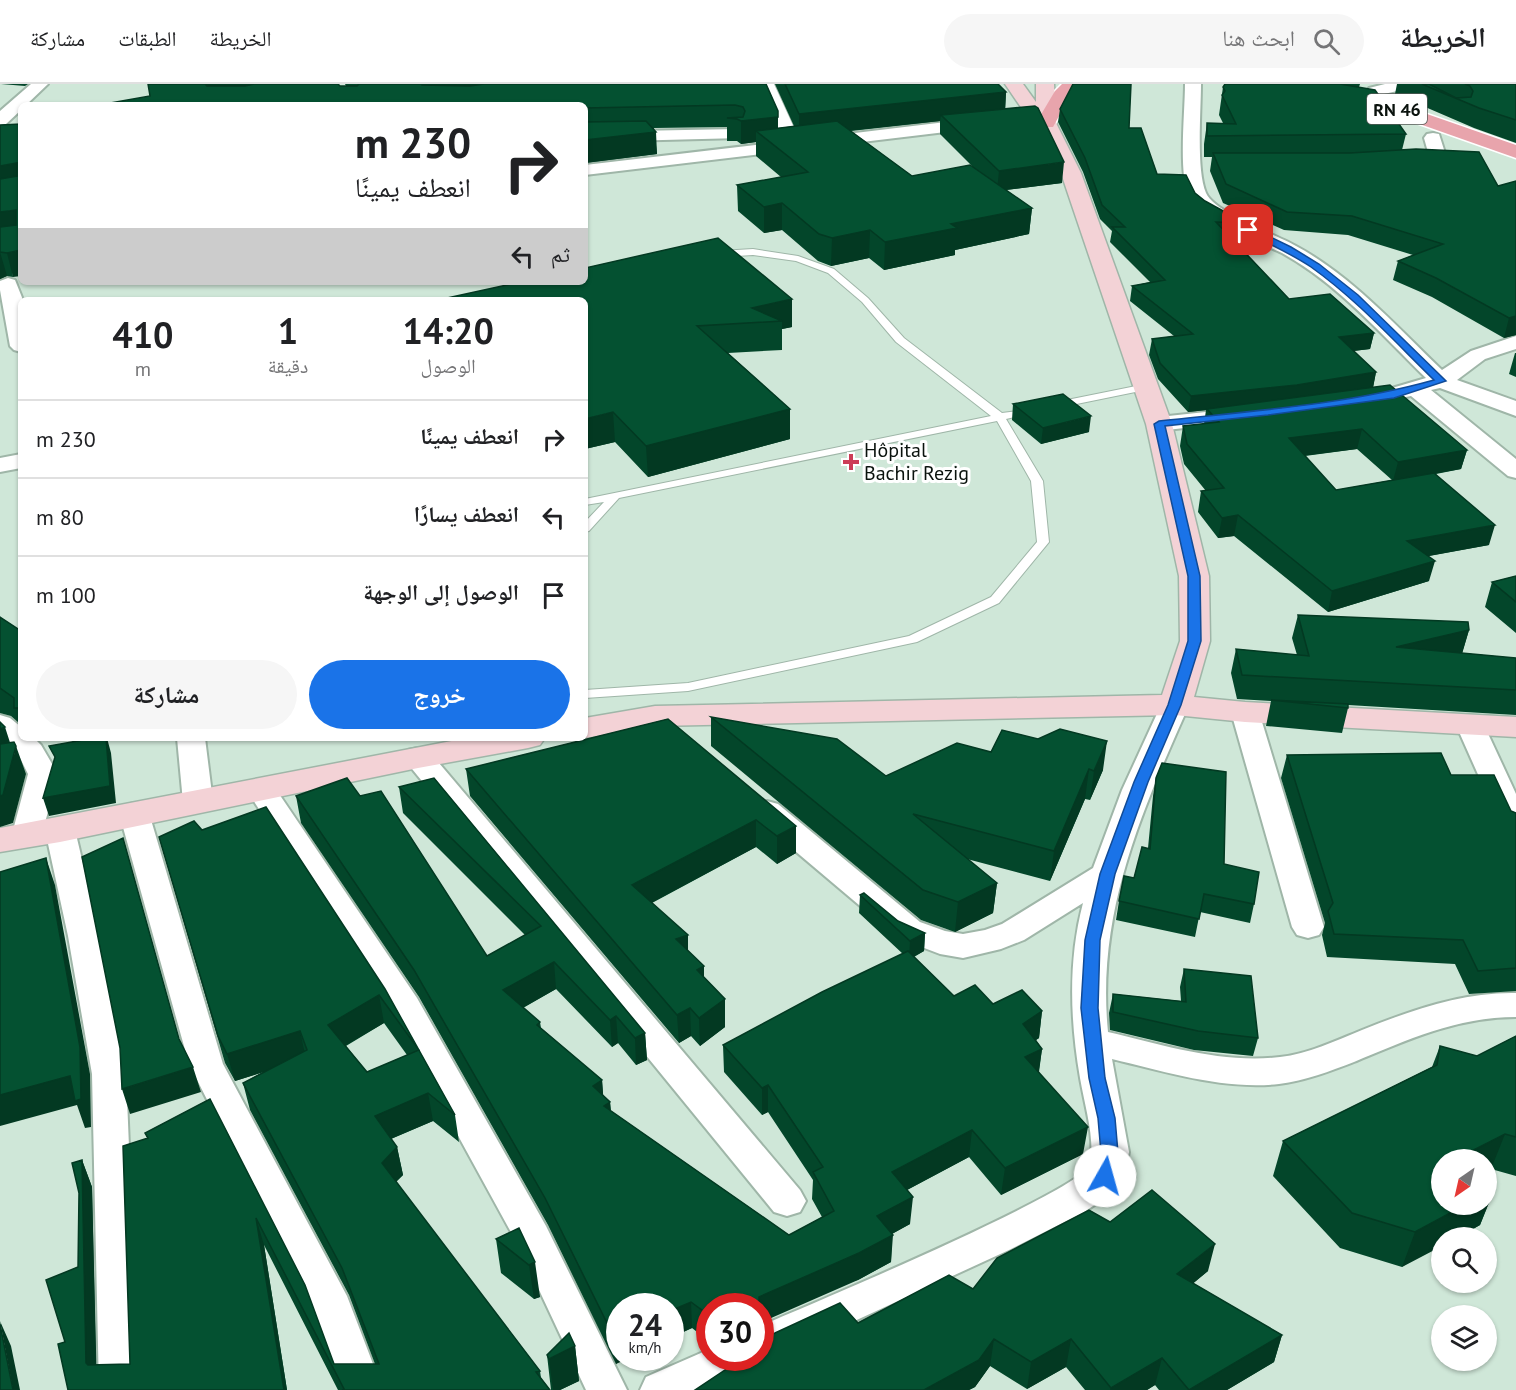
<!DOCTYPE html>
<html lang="ar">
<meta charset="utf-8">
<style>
body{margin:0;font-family:"PT Sans","Noto Naskh Arabic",sans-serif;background:#f6f6f6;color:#202124;direction:rtl;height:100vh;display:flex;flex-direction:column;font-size:22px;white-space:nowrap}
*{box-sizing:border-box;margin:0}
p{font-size:20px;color:#757577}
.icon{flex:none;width:33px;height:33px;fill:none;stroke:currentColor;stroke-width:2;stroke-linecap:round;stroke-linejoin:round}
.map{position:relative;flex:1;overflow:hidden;direction:ltr}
.drawer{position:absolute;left:18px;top:213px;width:570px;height:444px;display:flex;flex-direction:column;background:#fff;border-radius:9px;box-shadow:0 2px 4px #0004;direction:rtl}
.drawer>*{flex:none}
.top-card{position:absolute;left:18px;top:18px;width:570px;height:183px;border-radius:9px;box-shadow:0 2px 4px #0004;direction:rtl;background:#fff;color:#202124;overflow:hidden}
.needle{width:39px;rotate:214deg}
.controls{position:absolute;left:1431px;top:1065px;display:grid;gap:12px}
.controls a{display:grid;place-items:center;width:66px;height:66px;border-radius:50%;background:#fff;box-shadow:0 2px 4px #0004;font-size:30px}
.speed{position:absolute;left:606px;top:1209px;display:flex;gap:12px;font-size:30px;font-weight:700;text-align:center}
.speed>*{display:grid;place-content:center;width:78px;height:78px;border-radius:50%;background:#fff;box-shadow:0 2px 4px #0004;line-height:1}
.speed small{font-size:15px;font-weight:400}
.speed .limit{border:9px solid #d22;background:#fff;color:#111}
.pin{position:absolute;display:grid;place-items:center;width:51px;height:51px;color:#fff;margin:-26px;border-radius:12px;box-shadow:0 3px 9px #0006}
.me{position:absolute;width:66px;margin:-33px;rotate:7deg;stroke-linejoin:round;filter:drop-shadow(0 0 4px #0008)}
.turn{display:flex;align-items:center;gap:21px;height:126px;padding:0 18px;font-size:27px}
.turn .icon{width:78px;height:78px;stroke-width:2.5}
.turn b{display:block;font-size:42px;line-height:51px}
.then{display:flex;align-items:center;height:57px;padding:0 18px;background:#0003;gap:12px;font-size:22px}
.eta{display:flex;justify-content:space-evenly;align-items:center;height:102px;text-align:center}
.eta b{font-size:36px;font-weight:700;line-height:42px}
.primary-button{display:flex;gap:12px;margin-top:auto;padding:12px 18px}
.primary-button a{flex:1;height:69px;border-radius:36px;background:#1a73e8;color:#fff;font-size:24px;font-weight:700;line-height:69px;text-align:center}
.primary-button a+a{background:#f6f6f6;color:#202124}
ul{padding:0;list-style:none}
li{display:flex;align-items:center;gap:18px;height:78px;padding:0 18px;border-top:2px solid #e0e0e0}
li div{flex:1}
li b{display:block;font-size:22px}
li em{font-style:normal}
header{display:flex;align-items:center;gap:36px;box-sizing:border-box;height:84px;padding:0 30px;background:#fff;border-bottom:2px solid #e0e0e0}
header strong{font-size:28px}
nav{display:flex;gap:33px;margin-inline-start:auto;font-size:21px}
.search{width:420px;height:54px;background:#f6f6f6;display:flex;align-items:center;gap:15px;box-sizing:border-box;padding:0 21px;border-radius:33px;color:#757577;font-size:22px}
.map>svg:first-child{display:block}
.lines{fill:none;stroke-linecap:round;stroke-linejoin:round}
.lane-casing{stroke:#9fb6a8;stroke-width:2}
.street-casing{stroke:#9fb6a8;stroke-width:4}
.secondary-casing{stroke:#9fb6a8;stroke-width:3}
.primary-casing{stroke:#fff;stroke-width:3}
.lane{fill:#fff;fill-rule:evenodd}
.street{fill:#fff;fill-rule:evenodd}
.secondary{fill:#f3d2d6;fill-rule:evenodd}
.primary{fill:#e8a4ac;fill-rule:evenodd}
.wall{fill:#03462a;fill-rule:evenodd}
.shaded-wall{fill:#033922}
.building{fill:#045131;stroke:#033922;stroke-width:1.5;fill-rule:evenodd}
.route{fill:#1a73e8;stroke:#114b97;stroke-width:1.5}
.poi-dot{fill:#cc3c56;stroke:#fff;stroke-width:2}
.labels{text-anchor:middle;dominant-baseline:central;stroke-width:6;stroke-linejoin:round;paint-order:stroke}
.shield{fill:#fff;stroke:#545956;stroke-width:1.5}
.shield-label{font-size:18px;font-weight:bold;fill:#0a120d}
.poi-label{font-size:20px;fill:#0a120d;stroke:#fff;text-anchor:start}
</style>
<header>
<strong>الخريطة</strong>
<div class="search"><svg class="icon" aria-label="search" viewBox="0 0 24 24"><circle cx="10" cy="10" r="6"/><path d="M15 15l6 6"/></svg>ابحث هنا</div>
<nav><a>الخريطة</a><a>الطبقات</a><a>مشاركة</a></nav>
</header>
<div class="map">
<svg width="1516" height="1306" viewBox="0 0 1516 1306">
<rect width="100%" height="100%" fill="#cfe7d8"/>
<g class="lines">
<defs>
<path id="lane" d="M753,165l45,7 36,13 34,29 36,40 98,75 31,-4v4l-27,6 37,62 6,61 -50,61 -82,39 -229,49 -103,7v-8l103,-7 221,-47 82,-39 46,-55 -6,-61 -34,-60 -378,77 -30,33 -4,1v-10l19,-20 -19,3v-6l406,-83 -95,-74 -34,-40 -34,-29 -32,-12 -43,-6 -33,2 -5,-3 5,-3z
M1146,300l5,3 -1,2 -93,19 -5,-3 5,-3z"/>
<path id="street" d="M31,0h17l-22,21h-5v5l-15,14 -6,1v-14z
M758,0h16l22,48 1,8 182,-22 8,5 -8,5 -394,47v-10l195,-23v-10z
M1185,0h16c0,27 -5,86 5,109 9,20 71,42 90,53 56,30 101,81 146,124l29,-19 45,-15v13l-31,10 -28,21 59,21v15l-76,-28 -9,2 85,69v19l-8,-2 -97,-80 -51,10 -8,-2 -3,-5 3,-5 40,-6 34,-10c-44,-43 -89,-95 -144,-125 -22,-11 -83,-33 -93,-56 -11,-23 -4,-85 -4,-113z
M1385,0h32l-2,3 -40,9 -8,-5 2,-3z
M735,45l6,1 2,4 -2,4 -156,4v-10z
M1433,49l6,1 7,22 -3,4 -39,7 -6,-1 -3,-4 3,-4 30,-6 -4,-14 3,-4z
M8,194l7,2 8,20h-2v52l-7,-2 -4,-4 -10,-56v-9z
M1243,324l8,2 3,5 -3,5 -92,11 -8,-2 -3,-5 3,-5 8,-2z
M21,370v14l-21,4v-14z
M1175,612l10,3 4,6c-47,106 -93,207 -81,327 55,13 115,32 172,25 28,-3 55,-16 82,-27 50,-20 100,-38 154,-37v24c-59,0 -109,23 -162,45 -24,9 -49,19 -75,22 -56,6 -113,-12 -167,-25l17,93 -5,23 -10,17 -30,20 -75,38 -235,108 -14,5 -8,-3 -5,11 -43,19h-64l6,-13 64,-28v9h50v-32c45,-19 321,-135 331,-162 3,-30 -6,-57 -11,-86 -10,-58 -12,-118 3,-175l-59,37 -23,9 -38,9 -23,-4 -42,-16 -142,-120 -4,-7 4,-7 11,-3 11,3 142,118 25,9 18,3 22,-4 17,-6 91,-56 29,-78 39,-85 4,-6z
M1245,619l10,3 4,6 65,215 -5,8 -11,3 -11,-3 -5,-8 -61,-215 4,-6z
M0,631l10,3 11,9v11h13l7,7 17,29 -16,60 -4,7 -11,3 -11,-3 -4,-7 16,-60 -9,-18 -19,-17z
M1470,632l10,3 4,6 32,69v42l-11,-3 -4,-7 -45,-101 4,-6z
M177,654h28l8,64 -4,7 -11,3 -11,-3 -4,-7z
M418,664l10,2 372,440 6,11 -6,11 -13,4 -13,-4 -366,-448 -4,-7 4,-7z
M261,695l10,3 146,216 129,228 81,164h-41l-68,-145 -126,-230 -146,-226 5,-7z
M134,719l11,3 4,7 74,251 124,232 36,94h-40l-29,-79 -125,-247 -70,-251 4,-7z
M60,736l11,3 4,7 25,106 26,138 13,316h-40l-7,-316 -24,-138 -23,-106 4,-7z"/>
<path id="secondary" d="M1005,0h18l13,18v-18h18l2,39 25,50 91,251 37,152 1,65 -16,56 51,5 271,15v20l-271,-15 -70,-7 -520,11 -70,12h-1l1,-20 70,-12 507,-11 18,-54 -1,-65 -33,-152 -85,-251 -23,-47 -7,-4z
M467,654h78l-5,7 -12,3 -110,20 -358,74 -60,10v-24z"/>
<path id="primary" d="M1062,0h22l-13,10 -18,33h-14l-3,-4 19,-32z
M1264,0h39l78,14 135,47v13l-139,-49 -104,-19 -7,-2z"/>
</defs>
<use href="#lane" class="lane-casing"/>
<use href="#street" class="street-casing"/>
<use href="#secondary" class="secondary-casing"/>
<use href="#primary" class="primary-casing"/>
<use href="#lane" class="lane"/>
<use href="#street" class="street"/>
<use href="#secondary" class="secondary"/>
<use href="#primary" class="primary"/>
</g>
<path class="wall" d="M1,0h27l-3,2z
M345,0h421l12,27v17l16,-2 -19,-42h223l8,8 -1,17 57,74 -56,7 26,18 -3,26 -74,16v5l-71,15 -15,-12 -38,8 -13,-5 -36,-31 -18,3 -26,-22 -1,-26 44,-8 -25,-21v-14l-15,2 -4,-3h-10v-14l-73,1 3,26 -72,9v-58l-435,-9 196,-10zM940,37v13l34,34 -62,8 -61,-45z
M1225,0h135l-1,3 47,47 -4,16 96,36 18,-5v154l-12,3 -72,-41 -39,-17 5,-19 15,-6 -65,-20 -64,-5 -61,-27 -13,-32 2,-14h-8v-13l3,-21h16l-4,-8 4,-28z
M1397,0h119v59l-42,-15 -79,-34z
M1060,25l69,19 28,46 38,19 10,8 40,22 -2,15 -13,-1 59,62 85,34 -4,16 -17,2 23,21 -3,15 94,63 -6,19 -25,5 53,71 -61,11 1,25 -101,31 -94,-76 -16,2 -20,-26 3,-21h5l-22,-27 -4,-18 3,-20 21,-2 2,-14 -18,2 -30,-33 -9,-24 3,-16 22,-3 -44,-35 2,-15 18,-4 -40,-40 2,-11 -12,-12 -17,-47 -25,-50zM1357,365l35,31 -56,10 -31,-34z
M0,41l13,152 -6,-1 -7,3z
M718,154l74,89 -10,2v21l-54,3 62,56v30l-142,38 -33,-35 -30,7z
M1515,269h1v24l-7,-3z
M1013,320l76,28 -48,12 -29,-24z
M1516,492v57l-31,-26 7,-25z
M1298,531l171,15 -7,23 54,5v57l-168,-10v3l-6,25 -76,-7 5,-25 -34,-2 -6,-26 5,-24 61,6 -5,-17z
M0,533l21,14v98l-2,-6 -8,-7 -11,-3z
M711,633l175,59 105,-24 112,18 -13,30 -5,-1 -35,82 -83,-22 30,24 -4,30 -38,19 -34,-12 -210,-174z
M668,635l128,134 -19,11 -21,-17 -104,56 36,48 16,26 21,22v28l-25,19 -9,-10 -12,7 -209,-247 -4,-27z
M1287,671l164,20 60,36 5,2v178l-47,3 -14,-30 -128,-7 -5,-22 3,-12 -44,-145z
M434,694l211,255 2,27 -11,5 -18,-22 -6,4 -56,-58 -33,19 17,14 1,6 61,52 1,15 7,7 1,9 178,124 33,-18 -10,-18 1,-19 -45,-68 -6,3 -38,-43 -1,-27 180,-91 -44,-41 1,-18 38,26 27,12 -1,18 -10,6 40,39 39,8 49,7 -3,27 -3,2 6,9 -3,23 44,82 -82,41 -32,-38 -62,33 3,34 -18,10 -1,28 -33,18 -148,26v36l-18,-14 -22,10v-32l-54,58 -68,-139 -129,-228 -118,-174 -5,-27h64l127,160 38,-21 -122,-122 -4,-26z
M1156,694l68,86 30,40 -4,19 -50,-11 -5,25 -79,-17 3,-19 15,-23 14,-30 5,-52z
M202,746l183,159 70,126 4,27 -26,-21 -42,18 6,8 6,28 -7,7 144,189 1,7 9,12h-212l-74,-145 23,145h-219l-3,-48 13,-75 4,-107 10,27 4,178 34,-1 17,-226 -2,-5 65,-34 124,265h41l-26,-69 -99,-185 -7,-27 20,-11 -28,9 -10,-18 -66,-226zM384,939l23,32 -40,17 -21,-26z
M1184,885l74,69 -5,18 -59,-6 -84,-20 -1,-17 4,-19 68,7 -1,-14z
M1516,952v140l-25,-7 -49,-9 52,30 -14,35 -23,13h-15l-40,29 -62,-19 -67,-72 10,-35 149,-74 8,-21 37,10z
M1110,1138l98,49 -15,12 89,52 -8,27 -47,28h-68l-4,-5 -8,5h-62l-19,-23 -39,22 -37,-23 -15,21 -6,3h-274l163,-67 115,-34z
M519,1144l21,69 -6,2 -33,-26 -5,-34z
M575,1262l4,35 -19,9h-9l-4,-35z"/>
<path class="shaded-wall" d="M205,0h80l-65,13z
M422,0h119l-116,21z
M1006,8l-1,22 -64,1 -1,6 -141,15v-22z
M778,33v22l-22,-8v11l-15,2v-23z
M656,48l1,22 -72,9v-23z
M1064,78l-2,21 -65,8 2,-20z
M17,79l4,18 -21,8v-23z
M782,119v27l-18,3v-26z
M1032,124l-3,26 -74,16v5l-71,15 1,-28 66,-18z
M16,126l5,18 -21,8v-24z
M870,146l-1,28 -38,8 1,-28z
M21,166v26l-8,1 -6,-24z
M0,168l7,24 -7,3z
M792,215v28l-10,2v-8l-30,-13z
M1516,232v19l-12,3 5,-20z
M1374,249l-4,16 -34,4 3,-16z
M1376,288l-3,16 -80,13 -105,11 3,-16z
M790,325v30l-142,38 -2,-31z
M613,328l2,30 -30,7v-30z
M1091,332l-2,16 -48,12 2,-16z
M1362,345l-5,20 -72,9 4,-20z
M1467,366l-6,19 -68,12 5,-19z
M1238,431l-4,21 -16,2 4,-20z
M1495,441l-6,20 -87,16 5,-20z
M1435,477l-6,20 -101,31 4,-21z
M1469,546l-7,24 -66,-7z
M5,643l9,28 2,-9 10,28 -13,49 -13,4v-98z
M107,654l4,15 5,50 -67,13 -6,-18z
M1107,657l-4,29 -13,30 4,-29z
M1089,685l-4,30 -35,82 4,-30z
M756,736v27l-122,65 -2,-27z
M796,742v27l-19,11v-28z
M46,774l9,27 35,189 1,53 -6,1 -8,-23 -77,21v-31z
M997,799l-4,30 -38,19 3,-30z
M925,849l-1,18 -15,8 1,-18z
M688,851v28l-12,-24z
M554,878l2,27 -50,28 -3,-27z
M704,882v28l-7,-24z
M379,911l5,28 -50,29 -6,-27z
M725,915v28l-25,19 -1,-28z
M690,924l1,28 -12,7 -2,-28z
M1042,927l-3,27 -20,13 4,-27z
M616,932l2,27 -6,4 -2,-27z
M300,947l6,28 -71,22 -8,-27z
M645,949l2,27 -11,5 -1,-27z
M1042,965l-4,27 -13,-19z
M193,983l8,25 -71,22 -8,-25z
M602,996l2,26 6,-4 2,27 -19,-43z
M768,1001v27l-6,3v-27z
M428,1009l5,28 -52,22 -6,-27z
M1088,1043l-5,27 -82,41 4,-27z
M972,1046l-3,27 -79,42 2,-27z
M1505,1050l-14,35 -5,2v-11h-28l2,-3z
M397,1063l6,28 -16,15 -5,-27z
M82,1076l10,27 5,203 -11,-27z
M1494,1106l-14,35 -23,13h-15v8l-40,21 13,-35 52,-28h19v-10z
M913,1113l-3,27 -35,19 2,-27z
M256,1134l8,27 23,145h-3z
M893,1151l-2,27 -33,18 -98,43v-17h-1v-9z
M1215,1160l-7,27 -37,31 6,-28z
M535,1178l5,35 -6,2 -5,-34z
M691,1218l1,26 -22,10v-27z
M0,1237l11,25 9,44h-7z
M620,1250v24h9l-13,6 -2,-27z
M1282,1251l-8,27 -47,28h-38z
M994,1255l-4,27 -15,21 -6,3h-45z
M1071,1255l-5,28 -39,22 4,-27z
M575,1262l4,35 -19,9h-7l-4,-31z
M1162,1274l-7,27 -8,5h-37l1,-2z"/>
<path class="building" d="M148,0h57l2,2h38l9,-2h84l2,2h17l2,-2h63v1l48,1 14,-2h282l12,27v6l-37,4 -4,-2 -10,-1 16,-1 2,-6 -2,-4 -8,-2 -150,3v-3h-486l51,-9z
M785,0h213l8,8 -207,22z
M1073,0h58l-2,44h12l16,46 29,1 9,18 10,8 40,22 -29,-1 73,77 41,-5 44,39 -35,4 37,35 -79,13 -106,11 -31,-33 -8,-24 41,-5 -61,-48 33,-6 -53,-53h13l-23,-22 -17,-47 -25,-49z
M1225,0h115l35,6 31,44 -199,2v-13l29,1 -14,-29 3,-4 -2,-4z
M1422,0h7l27,14 15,-1 2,-6 -3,-5 -5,-2h51v36l-37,-12z
M1035,22l3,2 26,54 -65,9 -58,-56z
M646,37l10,11 -71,8v-18z
M837,37l75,55 58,-11 62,43 -81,16 6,4 -72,14 -15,-12 -38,8 -13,-4 -37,-31 -18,4 -27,-22 71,-13 -52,-41z
M21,40v126l-14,3 -7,-1v-25l16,-2v-15l-16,2v-33l17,-3v-13l-17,3v-41z
M1416,65l63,3 19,34 18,-5v135l-7,2 -73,-40 -38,-17 45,-17 -91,-28 -65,-4 -61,-28 -13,-31h137z
M718,154l74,61 -40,9 30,13 -85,5 93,83 -144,37 -33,-34 -28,7v-119h-147l82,-18h65v-14z
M1390,301l77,65 -69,12 -36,-33 -73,9 47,52 98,-17 61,52 -88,16 28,20 -103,30 -94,-76 -16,3 -21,-27 23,-3 -37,-44 -4,-18 36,-4 -12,-13z
M1063,310l28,22 -48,12 -30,-24z
M1516,492v26l-24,-20z
M1298,531l170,7 1,8 -73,17 120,11v32l-274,-15 -6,-26 73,7z
M0,533l21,14v77h-7v-10l-14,-10z
M1271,616l77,4v4z
M711,633l126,22 49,37 71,-33 34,9 11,-22 36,9 22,-10 47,12 -13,30 -5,-2 -35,82 -141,-37 84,69 -39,19 -35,-12z
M668,635l128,107 -19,10 -21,-16 -124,65 56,50 -12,4 28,27 -7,4 28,29 -26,19 -9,-10 -13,7 -211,-246z
M0,638l5,5 -5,2z
M94,654h12l4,48 -67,12 12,-41 -6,-11z
M14,658l2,4 -13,49 -3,1v-52z
M1441,669l10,22h43l17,36 5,2v155l-38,3 -15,-31 -129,-6 -6,-23 5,-8 -46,-148z
M1162,679l64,9 -2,92 35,8 -5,32 -50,-10 -5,25 -80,-18 5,-25 10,2 8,-31 8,2 6,-71z
M347,694l13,18 21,-5 106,165 54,-30 -142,-139 35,-9 211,255 -10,5 -19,-22 -6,4 -56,-58 -51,28 37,32 -3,3 65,55 -9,6 17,16 -6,4 185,129 45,-24 -21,-39 10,-5 -55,-82 -6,3 -39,-43 99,-53 86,-41 46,45 21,-11 18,19 29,-14 20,21 -19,13 19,25 -17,8 63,70 -83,41 -33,-38 -80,42 21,25 -36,19 16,19 -34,18 -100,44v9h-49v10l-19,-14 -21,9v-5h-50v28l-6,3 -69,-139 -131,-228 -118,-174z
M266,723l119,182 70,126 -27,-22 -53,23 22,31 -15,16 158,208 -4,1 14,18h-208l2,-1 -88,-171 28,172h-216l-10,-46 7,-2 -19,-62 32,-13 1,-74 -7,-30 10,-3 4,203 2,2 42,-1 -7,-218 25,-8 -3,-5 65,-34 95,186 29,79h45l-37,-96 -99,-185 64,-33 -7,-19 -73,23 -9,-18 -59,-199 35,-16 8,9zM379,911l40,55 -52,22 -39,-47z
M123,754l56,201 14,28 -71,22 -2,-41 -38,-191z
M46,774l34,189 1,52 -6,2 -5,-25 -70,19v-223z
M864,809l34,28 27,12 -15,8 -50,-46z
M1184,885l67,7 7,62 -60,-7 -85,-19v-18l73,8z
M1516,952v101l-11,-3 -45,23 3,3h-21v44h25l-52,28 -63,-19 -69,-72 154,-76 3,-19 37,10z
M1486,1098l8,8 -8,4z
M1152,1106l63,54 -38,30 105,61 -93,55 -27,-32 -51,30 -40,-49 -40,23 -37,-23 -15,21 -55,30h-229l48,-32h17v-20l15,-5 65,-30 18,20 91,-48 24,14 24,-31 92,-48 21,12z
M519,1144l16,34 -6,3 -33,-26z
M0,1240l13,66h-13z
M569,1249l6,13 -26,13 -2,-4z"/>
<path class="route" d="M1245,144h7l39,19 28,17 39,31 88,86 -52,17 -126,17 -103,11 35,150 1,65 -20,64 -33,77 -33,92 -15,66 -2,68 7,70 10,40 3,35 -6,28 -7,2 -6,-2 -2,-5 4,-23 -3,-35 -9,-40 -8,-70 4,-68 15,-66 34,-92 34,-77 20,-64v-65l-34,-152 5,-3c92,-10 186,-16 275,-41 -40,-39 -78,-81 -123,-113 -21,-14 -43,-24 -66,-35z"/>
<path class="poi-dot" d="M848 369h6v6h6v6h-6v6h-6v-6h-6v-6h6z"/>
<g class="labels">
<rect class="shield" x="1367" y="10" width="60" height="30" rx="4.5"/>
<g class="shield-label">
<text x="1397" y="25">RN 46</text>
</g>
<g class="poi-label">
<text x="864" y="366">Hôpital<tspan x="864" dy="23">Bachir Rezig</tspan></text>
</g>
</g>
</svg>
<div class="controls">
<a><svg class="needle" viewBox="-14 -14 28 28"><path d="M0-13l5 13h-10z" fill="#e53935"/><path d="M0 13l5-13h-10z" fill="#757577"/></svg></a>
<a><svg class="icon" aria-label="search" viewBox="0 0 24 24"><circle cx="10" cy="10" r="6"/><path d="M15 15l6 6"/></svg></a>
<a><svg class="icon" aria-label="layers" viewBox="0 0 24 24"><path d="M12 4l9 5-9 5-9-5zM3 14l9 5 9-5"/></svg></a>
</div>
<div class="speed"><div>24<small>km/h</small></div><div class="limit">30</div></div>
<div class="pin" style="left:1248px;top:146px;background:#d93025"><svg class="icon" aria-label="arrive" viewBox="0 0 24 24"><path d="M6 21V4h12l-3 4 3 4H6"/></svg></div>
<svg class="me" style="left:1105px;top:1092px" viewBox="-20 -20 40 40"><circle r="19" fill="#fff"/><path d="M0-13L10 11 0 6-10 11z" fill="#1a73e8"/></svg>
<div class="top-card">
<div class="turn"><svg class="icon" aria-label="right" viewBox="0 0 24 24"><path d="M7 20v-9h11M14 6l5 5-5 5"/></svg><div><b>230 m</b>انعطف يمينًا</div></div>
<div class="then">ثم<svg class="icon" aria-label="left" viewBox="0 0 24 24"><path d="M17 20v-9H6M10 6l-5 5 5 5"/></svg></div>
</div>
<section class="drawer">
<div class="eta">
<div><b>14:20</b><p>الوصول</p></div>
<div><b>1</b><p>دقيقة</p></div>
<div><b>410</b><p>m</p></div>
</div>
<ul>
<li><svg class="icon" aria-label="right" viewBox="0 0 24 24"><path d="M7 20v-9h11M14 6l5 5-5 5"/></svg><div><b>انعطف يمينًا</b></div><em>230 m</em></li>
<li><svg class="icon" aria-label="left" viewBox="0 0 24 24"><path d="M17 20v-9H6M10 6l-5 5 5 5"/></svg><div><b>انعطف يسارًا</b></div><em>80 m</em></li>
<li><svg class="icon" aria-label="arrive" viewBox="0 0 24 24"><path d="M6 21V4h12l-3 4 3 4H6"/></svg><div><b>الوصول إلى الوجهة</b></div><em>100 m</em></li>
</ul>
<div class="primary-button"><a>خروج</a><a>مشاركة</a></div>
</section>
</div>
